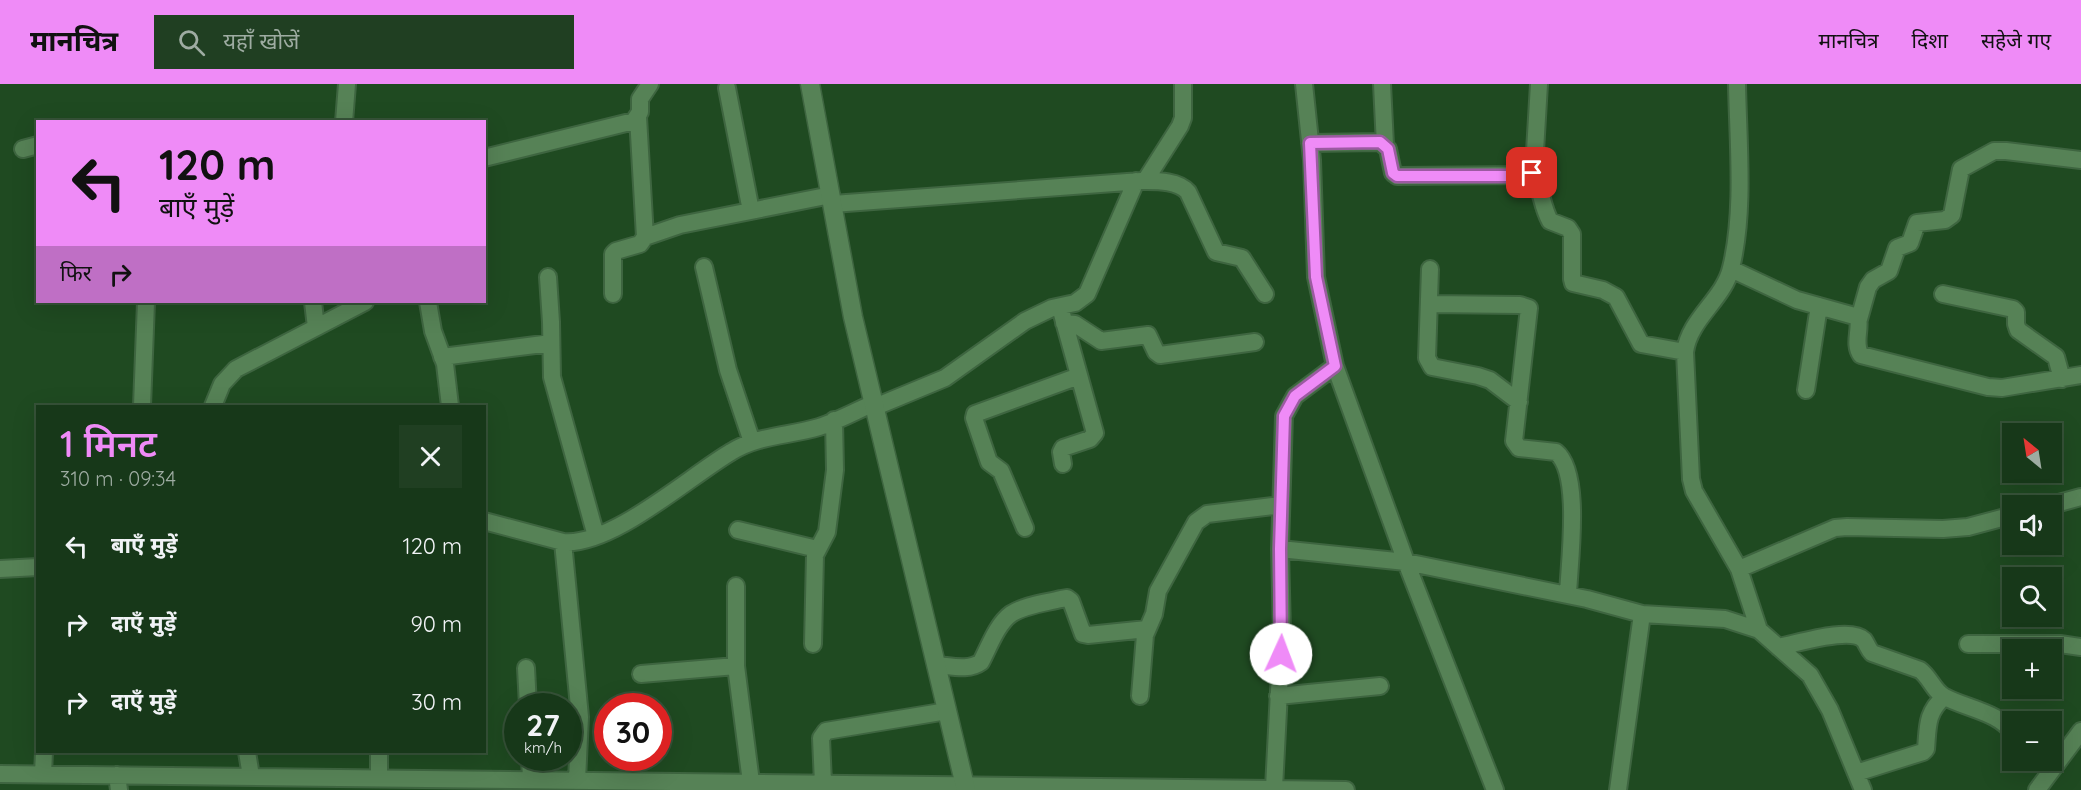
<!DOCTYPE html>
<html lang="hi">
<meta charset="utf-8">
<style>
body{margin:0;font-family:Quicksand,"Noto Sans Devanagari",sans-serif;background:#203f22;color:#f1f3f6;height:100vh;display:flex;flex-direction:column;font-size:22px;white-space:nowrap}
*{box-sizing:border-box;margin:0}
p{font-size:20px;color:#9eaca2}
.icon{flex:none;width:33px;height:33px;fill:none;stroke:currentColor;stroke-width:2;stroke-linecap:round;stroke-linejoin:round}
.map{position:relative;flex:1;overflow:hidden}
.panel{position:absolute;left:36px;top:321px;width:450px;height:348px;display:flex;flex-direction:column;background:#173819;border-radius:0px;box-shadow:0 6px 24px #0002,0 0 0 2px #365238}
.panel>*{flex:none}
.hud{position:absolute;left:36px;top:36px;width:450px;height:183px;border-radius:0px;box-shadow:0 6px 24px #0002,0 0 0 2px #365238;background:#ef8bf7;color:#111;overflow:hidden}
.needle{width:39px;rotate:330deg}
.tools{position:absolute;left:2002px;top:339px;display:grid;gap:12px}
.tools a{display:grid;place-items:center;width:60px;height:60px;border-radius:0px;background:#173819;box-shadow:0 6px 24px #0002,0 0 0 2px #365238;font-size:30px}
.speed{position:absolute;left:504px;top:609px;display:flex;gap:12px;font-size:30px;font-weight:700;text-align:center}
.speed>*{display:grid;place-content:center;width:78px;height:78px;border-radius:50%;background:#173819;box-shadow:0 6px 24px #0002,0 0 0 2px #365238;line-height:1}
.speed small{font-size:15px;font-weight:400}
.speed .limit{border:9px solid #d22;background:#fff;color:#111}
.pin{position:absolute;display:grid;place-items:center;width:51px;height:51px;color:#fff;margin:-26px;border-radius:12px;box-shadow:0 3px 9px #0006}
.me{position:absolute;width:66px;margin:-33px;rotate:2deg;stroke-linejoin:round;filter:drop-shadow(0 0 4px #0008)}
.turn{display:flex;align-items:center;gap:21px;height:126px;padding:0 24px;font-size:27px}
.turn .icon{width:78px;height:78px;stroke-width:2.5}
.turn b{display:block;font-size:42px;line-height:51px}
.then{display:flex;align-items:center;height:57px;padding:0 24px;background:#0003;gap:12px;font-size:22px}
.round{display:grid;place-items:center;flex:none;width:63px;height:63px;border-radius:0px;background:#203f22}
.summary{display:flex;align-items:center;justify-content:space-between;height:102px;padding:0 24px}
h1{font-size:36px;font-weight:600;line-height:45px;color:#ef8bf7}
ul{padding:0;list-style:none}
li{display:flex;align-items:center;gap:18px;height:78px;padding:0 24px}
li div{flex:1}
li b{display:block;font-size:22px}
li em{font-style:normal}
header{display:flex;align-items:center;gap:36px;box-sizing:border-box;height:84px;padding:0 30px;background:#ef8bf7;color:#111}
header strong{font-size:28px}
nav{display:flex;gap:33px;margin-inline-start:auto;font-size:21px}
.search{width:420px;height:54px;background:#203f22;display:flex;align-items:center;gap:15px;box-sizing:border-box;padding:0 21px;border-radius:0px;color:#9eaca2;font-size:22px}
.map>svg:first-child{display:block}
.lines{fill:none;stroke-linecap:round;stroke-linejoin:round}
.street-casing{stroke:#3e6540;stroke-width:20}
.secondary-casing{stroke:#3e6540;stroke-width:21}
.street{stroke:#568256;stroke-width:16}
.secondary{stroke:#568256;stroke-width:18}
.route-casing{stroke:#9b5aa1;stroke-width:15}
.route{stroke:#ef8bf7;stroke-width:10}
</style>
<header>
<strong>मानचित्र</strong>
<div class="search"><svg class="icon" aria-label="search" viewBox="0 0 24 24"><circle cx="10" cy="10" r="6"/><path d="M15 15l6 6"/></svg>यहाँ खोजें</div>
<nav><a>मानचित्र</a><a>दिशा</a><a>सहेजे गए</a></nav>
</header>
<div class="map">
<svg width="2081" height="706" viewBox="0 0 2081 706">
<rect width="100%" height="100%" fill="#1f4a21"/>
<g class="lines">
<defs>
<path id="street" d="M1304,0l8,76 4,117 19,89 71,196 89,228
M1382,0l3,61
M1737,0c1,58 8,127 -6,184 -7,31 -42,51 -46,84l6,127 3,12 45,78 20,61 51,45 20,35 33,80
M727,4l24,123
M344,38l3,-38
M1310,59l70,-1 8,7 5,24 4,3 131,-1 4,-2 2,-5 5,-84
M23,65l15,-4
M484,74l150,-37 6,-9v-13l10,-15
M1532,89c10,15 9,32 18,48l18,7 4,6v45l1,4 30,7 13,7 25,47 44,8
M1145,97l35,-55 3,-8v-34
M833,120l308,-23c15,0 37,-1 47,11l28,60 26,6 23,36
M645,153l35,-12 151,-30
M704,183l24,103 24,72
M1430,185l-3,89 5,9 46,9 12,4 29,22
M1731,185l66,31 61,17c3,13 -5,27 3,38l127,32 14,1 79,-13
M548,193l3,45 1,55 44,159
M613,210v-40l3,-3 24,-7 5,-7 -7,-120
M1943,210l70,15 3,3v12l2,6 38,27 6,22
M313,218l3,25
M428,218l5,29 12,33 5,42
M1429,220l91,1 9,3 -15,133 5,7 37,4c26,21 13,111 12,143
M1062,230l33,119 -5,6 -27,9 -2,4 2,12
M1859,235l9,-32 5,-7 16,-9 8,-23 13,-5 7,-20 28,-3 7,-5 9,-46 33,-18h12l75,9
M1064,239l11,1 26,17 47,-6 8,17 4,3 95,-13
M442,273l109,-14
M1806,306l13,-84
M142,322l4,-104
M213,322l9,-22 14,-15 129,-67
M875,323l70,-29 80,-57 27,-13 23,-5 12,-9 49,-113
M2048,422l33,-9
M484,437l79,21c48,5 127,-66 168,-90 27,-17 58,-16 88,-25 19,-6 37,-16 55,-24
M1025,444l-24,-57 -12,-9 -15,-44 1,-4 104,-38
M738,446l79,19
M563,458l17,175 -3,63
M1280,465l126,13 181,37 55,15 83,5 34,11
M0,485l38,-2
M1739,485l96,-41 12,-1 96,2 25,-2 45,-12
M736,502v80l16,124
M813,560l2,-89 12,-23 8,-62 -1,-50
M1968,560h92l21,3
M1778,563c18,-3 72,-21 86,-7 3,4 4,9 8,13l48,17c10,7 14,22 25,27 20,11 57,16 68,37
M936,581c15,1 33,6 45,-3 8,-15 16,-38 30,-48 14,-9 34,-11 50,-15l6,-1 4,3 12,33 5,1 59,-6
M526,584l2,38
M641,590l95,-8
M1140,612l5,-61 9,-21 4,-23 38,-69 11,-8 74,-9
M1278,612l102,-10
M247,668l4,24
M379,668v26
M530,674l1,21
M1856,689l67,-21 3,-3c2,-22 0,-36 18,-52
M0,690l1346,16
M43,690l1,-22
M117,691l2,15
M823,699l-2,-45 5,-7 121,-20
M1274,704l8,-155 -2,-84 4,-133 11,-20 40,-30
M1618,706l24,-176
M2037,706l44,-59"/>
<path id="secondary" d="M810,0l43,233 113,473"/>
</defs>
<use href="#street" class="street-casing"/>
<use href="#secondary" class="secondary-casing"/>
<use href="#street" class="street"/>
<use href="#secondary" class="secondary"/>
</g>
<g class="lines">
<defs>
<path id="route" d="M1281,570l-1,-105 4,-133 11,-20 40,-30 -19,-89 -6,-134 70,-1 8,7 5,24 4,3h125l10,-3"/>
</defs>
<use href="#route" class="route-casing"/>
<use href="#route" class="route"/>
</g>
</svg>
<div class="tools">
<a><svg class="needle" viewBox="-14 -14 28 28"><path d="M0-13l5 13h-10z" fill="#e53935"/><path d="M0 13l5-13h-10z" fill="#9eaca2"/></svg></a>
<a><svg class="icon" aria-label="sound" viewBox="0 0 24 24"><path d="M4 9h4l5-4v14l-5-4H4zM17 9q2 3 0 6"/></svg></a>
<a><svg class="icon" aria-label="search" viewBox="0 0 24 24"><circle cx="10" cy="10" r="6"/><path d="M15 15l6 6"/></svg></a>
<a>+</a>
<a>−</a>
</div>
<div class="speed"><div>27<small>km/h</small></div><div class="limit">30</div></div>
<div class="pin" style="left:1532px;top:89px;background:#d93025"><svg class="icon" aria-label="arrive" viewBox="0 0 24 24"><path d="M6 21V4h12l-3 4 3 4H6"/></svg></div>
<svg class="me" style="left:1281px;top:570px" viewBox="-20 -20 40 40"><circle r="19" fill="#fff"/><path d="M0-13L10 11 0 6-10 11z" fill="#ef8bf7"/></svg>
<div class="hud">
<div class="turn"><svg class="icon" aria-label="left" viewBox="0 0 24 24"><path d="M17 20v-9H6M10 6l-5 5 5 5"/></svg><div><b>120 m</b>बाएँ मुड़ें</div></div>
<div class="then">फिर<svg class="icon" aria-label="right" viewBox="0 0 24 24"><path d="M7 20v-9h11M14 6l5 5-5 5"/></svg></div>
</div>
<section class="panel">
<div class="summary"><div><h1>1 मिनट</h1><p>310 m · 09:34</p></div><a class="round"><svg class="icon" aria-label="close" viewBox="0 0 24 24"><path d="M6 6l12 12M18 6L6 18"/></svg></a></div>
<ul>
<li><svg class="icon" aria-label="left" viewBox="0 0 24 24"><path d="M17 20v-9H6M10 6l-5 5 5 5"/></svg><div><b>बाएँ मुड़ें</b></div><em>120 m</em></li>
<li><svg class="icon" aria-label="right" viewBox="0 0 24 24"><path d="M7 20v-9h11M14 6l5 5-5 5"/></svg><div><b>दाएँ मुड़ें</b></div><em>90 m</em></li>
<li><svg class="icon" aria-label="right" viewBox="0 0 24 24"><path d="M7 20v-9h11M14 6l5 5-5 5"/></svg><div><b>दाएँ मुड़ें</b></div><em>30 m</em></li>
</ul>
</section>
</div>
